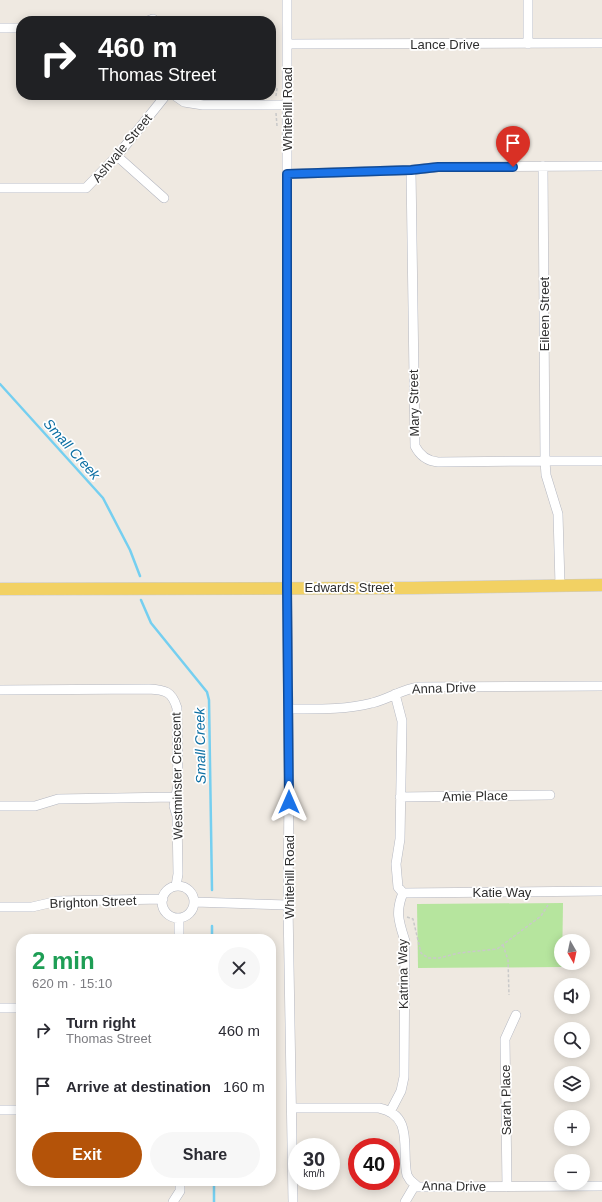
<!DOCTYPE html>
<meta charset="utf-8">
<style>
body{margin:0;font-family:Helvetica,sans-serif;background:#f7f7f7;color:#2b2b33;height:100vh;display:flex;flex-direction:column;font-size:15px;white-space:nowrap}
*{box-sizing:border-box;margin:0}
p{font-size:13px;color:#7c7c81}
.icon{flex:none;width:22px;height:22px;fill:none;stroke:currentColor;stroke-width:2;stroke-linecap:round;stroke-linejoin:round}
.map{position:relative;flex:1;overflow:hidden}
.side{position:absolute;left:16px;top:934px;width:260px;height:252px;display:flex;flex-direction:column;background:#fff;border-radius:16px;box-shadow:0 2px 10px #0003}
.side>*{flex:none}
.hud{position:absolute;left:16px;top:16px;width:260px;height:84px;border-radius:16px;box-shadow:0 2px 10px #0003;background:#202124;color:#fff;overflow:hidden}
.needle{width:26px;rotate:171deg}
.controls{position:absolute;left:554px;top:934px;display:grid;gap:8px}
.controls a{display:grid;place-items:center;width:36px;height:36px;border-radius:50%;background:#fff;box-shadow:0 2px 10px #0003;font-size:20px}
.speed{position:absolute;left:288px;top:1138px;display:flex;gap:8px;font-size:20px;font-weight:700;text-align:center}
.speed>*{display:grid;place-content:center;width:52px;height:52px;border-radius:50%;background:#fff;box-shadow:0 2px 10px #0003;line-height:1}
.speed small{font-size:10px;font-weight:400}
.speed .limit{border:6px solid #d22;background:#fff;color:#111}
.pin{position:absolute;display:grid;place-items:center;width:34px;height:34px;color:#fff;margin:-41px -17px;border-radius:50% 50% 50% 0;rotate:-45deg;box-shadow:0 0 4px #0007}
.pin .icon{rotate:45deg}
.me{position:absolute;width:44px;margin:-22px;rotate:0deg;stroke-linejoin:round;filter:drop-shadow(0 0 3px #0008)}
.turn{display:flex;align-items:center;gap:14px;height:84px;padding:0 16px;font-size:18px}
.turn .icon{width:52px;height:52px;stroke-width:2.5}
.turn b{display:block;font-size:28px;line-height:34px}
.round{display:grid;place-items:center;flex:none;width:42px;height:42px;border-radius:21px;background:#f7f7f7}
.headline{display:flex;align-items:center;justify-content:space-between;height:68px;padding:0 16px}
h1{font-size:24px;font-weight:600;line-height:30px;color:#1e9e55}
.primary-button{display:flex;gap:8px;margin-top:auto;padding:8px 16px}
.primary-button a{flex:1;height:46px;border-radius:24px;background:#b45309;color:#fff;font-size:16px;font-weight:600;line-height:46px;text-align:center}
.primary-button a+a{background:#f7f7f7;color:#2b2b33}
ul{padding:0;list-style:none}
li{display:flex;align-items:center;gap:12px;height:56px;padding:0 16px}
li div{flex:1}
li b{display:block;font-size:15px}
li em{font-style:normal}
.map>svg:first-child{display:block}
.green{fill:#b6e59e}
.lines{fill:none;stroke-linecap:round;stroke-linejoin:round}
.stream{stroke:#75cff0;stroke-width:2.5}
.minor-casing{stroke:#b4b7c1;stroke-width:10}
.major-casing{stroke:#c9c9c9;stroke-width:13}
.path{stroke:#c9c9c9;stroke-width:1.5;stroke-dasharray:3 2;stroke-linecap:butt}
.minor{stroke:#fff;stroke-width:9}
.major{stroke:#f2d163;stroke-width:12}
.route-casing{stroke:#114b97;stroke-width:10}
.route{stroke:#1a73e8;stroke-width:7}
.labels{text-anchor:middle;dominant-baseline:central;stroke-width:3.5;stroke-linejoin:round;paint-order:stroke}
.street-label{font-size:13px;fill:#2e2e2e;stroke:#fff}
.water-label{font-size:14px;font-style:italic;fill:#0d6fa3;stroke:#fff}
</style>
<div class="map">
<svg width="602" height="1202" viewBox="0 0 602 1202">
<rect width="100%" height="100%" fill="#efe9e1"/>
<path class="green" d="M563,903l-1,64 -144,1 -1,-64z"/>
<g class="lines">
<path class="stream" d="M0,384l103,114 27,52 10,26
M141,600l10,23 56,69 2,8 3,190
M212,926v13
M214,1181v21"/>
<defs>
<path id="minor" d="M287,0v587l2,200 -1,118 5,297
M528,0v44
M148,21l5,-2
M0,28h21
M287,44l315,-1
M174,95l10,7 19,3h83
M117,156l47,42
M543,166l2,295h57
M411,170l4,276c5,10 12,15 23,16l107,-1 1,14 12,39 2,71
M287,174l124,-4 27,-3 164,-1
M0,188h86l31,-32 49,-61
M0,690l149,-1c16,1 23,2 28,19l1,77 -4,21 3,10 1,58 -2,12
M289,709c28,0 56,1 83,-6 17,-4 30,-14 47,-16l183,-1
M400,797l150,-2
M0,806h35l23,-7 117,-2
M162 902a16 16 0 1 1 32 0a16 16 0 1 1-32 0Z
M403,893l199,-2
M195,902l93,3
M0,907h32l26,-6 105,-2
M179,918v21
M0,1008h21
M293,1108h86c36,7 22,43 28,67l3,5 8,7 184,-1
M0,1110h21
M390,1112l11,-21 3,-14 1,-136c-6,-19 -10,-29 -2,-48l-5,-6 -2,-23 4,-25 2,-118 -7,-27
M507,1187l-2,-148 11,-24
M173,1202l7,-11v-10
M405,1202l10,-17"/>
<path id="major" d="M0,589l414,-1 188,-3"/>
</defs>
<use href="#minor" class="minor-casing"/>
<use href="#major" class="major-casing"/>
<path class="path" d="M276,96l1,-8
M276,113l1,13
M407,917l6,2 8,34 7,5h11l20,-5 38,-4 44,-33 7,-11
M503,945l5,15 1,35"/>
<use href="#minor" class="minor"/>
<use href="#major" class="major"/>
</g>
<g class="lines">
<defs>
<path id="route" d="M289,802l-2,-215v-413l124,-4 27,-3h75"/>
</defs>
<use href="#route" class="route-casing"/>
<use href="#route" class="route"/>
</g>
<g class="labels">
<g class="street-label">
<text x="445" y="44">Lance Drive</text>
<text transform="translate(287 109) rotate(-90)">Whitehill Road</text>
<text transform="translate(122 148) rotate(-50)">Ashvale Street</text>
<text transform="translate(544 314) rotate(-90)">Eileen Street</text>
<text transform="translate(414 403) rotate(-91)">Mary Street</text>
<text x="349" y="587">Edwards Street</text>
<text transform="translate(444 688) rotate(-2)">Anna Drive</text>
<text transform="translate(177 776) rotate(-91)">Westminster Crescent</text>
<text transform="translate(475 796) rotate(-1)">Amie Place</text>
<text transform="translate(289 877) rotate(-90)">Whitehill Road</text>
<text x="502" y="892">Katie Way</text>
<text transform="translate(93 902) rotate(-2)">Brighton Street</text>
<text transform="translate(403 974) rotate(-91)">Katrina Way</text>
<text transform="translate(506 1100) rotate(-91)">Sarah Place</text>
<text transform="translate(454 1186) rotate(1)">Anna Drive</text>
</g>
<g class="water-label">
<text transform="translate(72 449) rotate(48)">Small Creek</text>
<text transform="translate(200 746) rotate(-91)">Small Creek</text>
</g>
</g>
</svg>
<div class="controls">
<a><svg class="needle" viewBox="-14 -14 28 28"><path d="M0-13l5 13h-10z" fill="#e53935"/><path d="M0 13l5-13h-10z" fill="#7c7c81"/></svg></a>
<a><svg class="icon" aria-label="sound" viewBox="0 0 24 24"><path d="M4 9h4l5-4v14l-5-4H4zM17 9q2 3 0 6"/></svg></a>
<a><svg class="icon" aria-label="search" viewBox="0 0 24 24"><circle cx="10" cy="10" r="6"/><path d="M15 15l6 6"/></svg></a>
<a><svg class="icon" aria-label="layers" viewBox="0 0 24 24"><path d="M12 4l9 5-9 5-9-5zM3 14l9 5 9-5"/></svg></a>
<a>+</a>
<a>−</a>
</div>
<div class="speed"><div>30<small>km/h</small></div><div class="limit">40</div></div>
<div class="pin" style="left:513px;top:167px;background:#d93025"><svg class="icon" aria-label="arrive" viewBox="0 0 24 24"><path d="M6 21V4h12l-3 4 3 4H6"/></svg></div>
<svg class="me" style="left:289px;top:802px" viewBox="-20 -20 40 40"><path d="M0-17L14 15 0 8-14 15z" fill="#1a73e8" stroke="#fff" stroke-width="4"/></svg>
<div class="hud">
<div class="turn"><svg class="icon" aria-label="right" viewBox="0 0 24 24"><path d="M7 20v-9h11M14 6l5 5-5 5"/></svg><div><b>460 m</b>Thomas Street</div></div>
</div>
<section class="side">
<div class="headline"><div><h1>2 min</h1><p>620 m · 15:10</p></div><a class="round"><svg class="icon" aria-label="close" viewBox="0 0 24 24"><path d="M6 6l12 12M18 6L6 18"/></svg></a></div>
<ul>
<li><svg class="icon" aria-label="right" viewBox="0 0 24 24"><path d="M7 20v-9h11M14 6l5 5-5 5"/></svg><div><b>Turn right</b><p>Thomas Street</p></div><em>460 m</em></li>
<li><svg class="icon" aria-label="arrive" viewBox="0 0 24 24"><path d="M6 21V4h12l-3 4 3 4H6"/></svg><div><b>Arrive at destination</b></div><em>160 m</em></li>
</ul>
<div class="primary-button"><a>Exit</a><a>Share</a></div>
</section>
</div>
